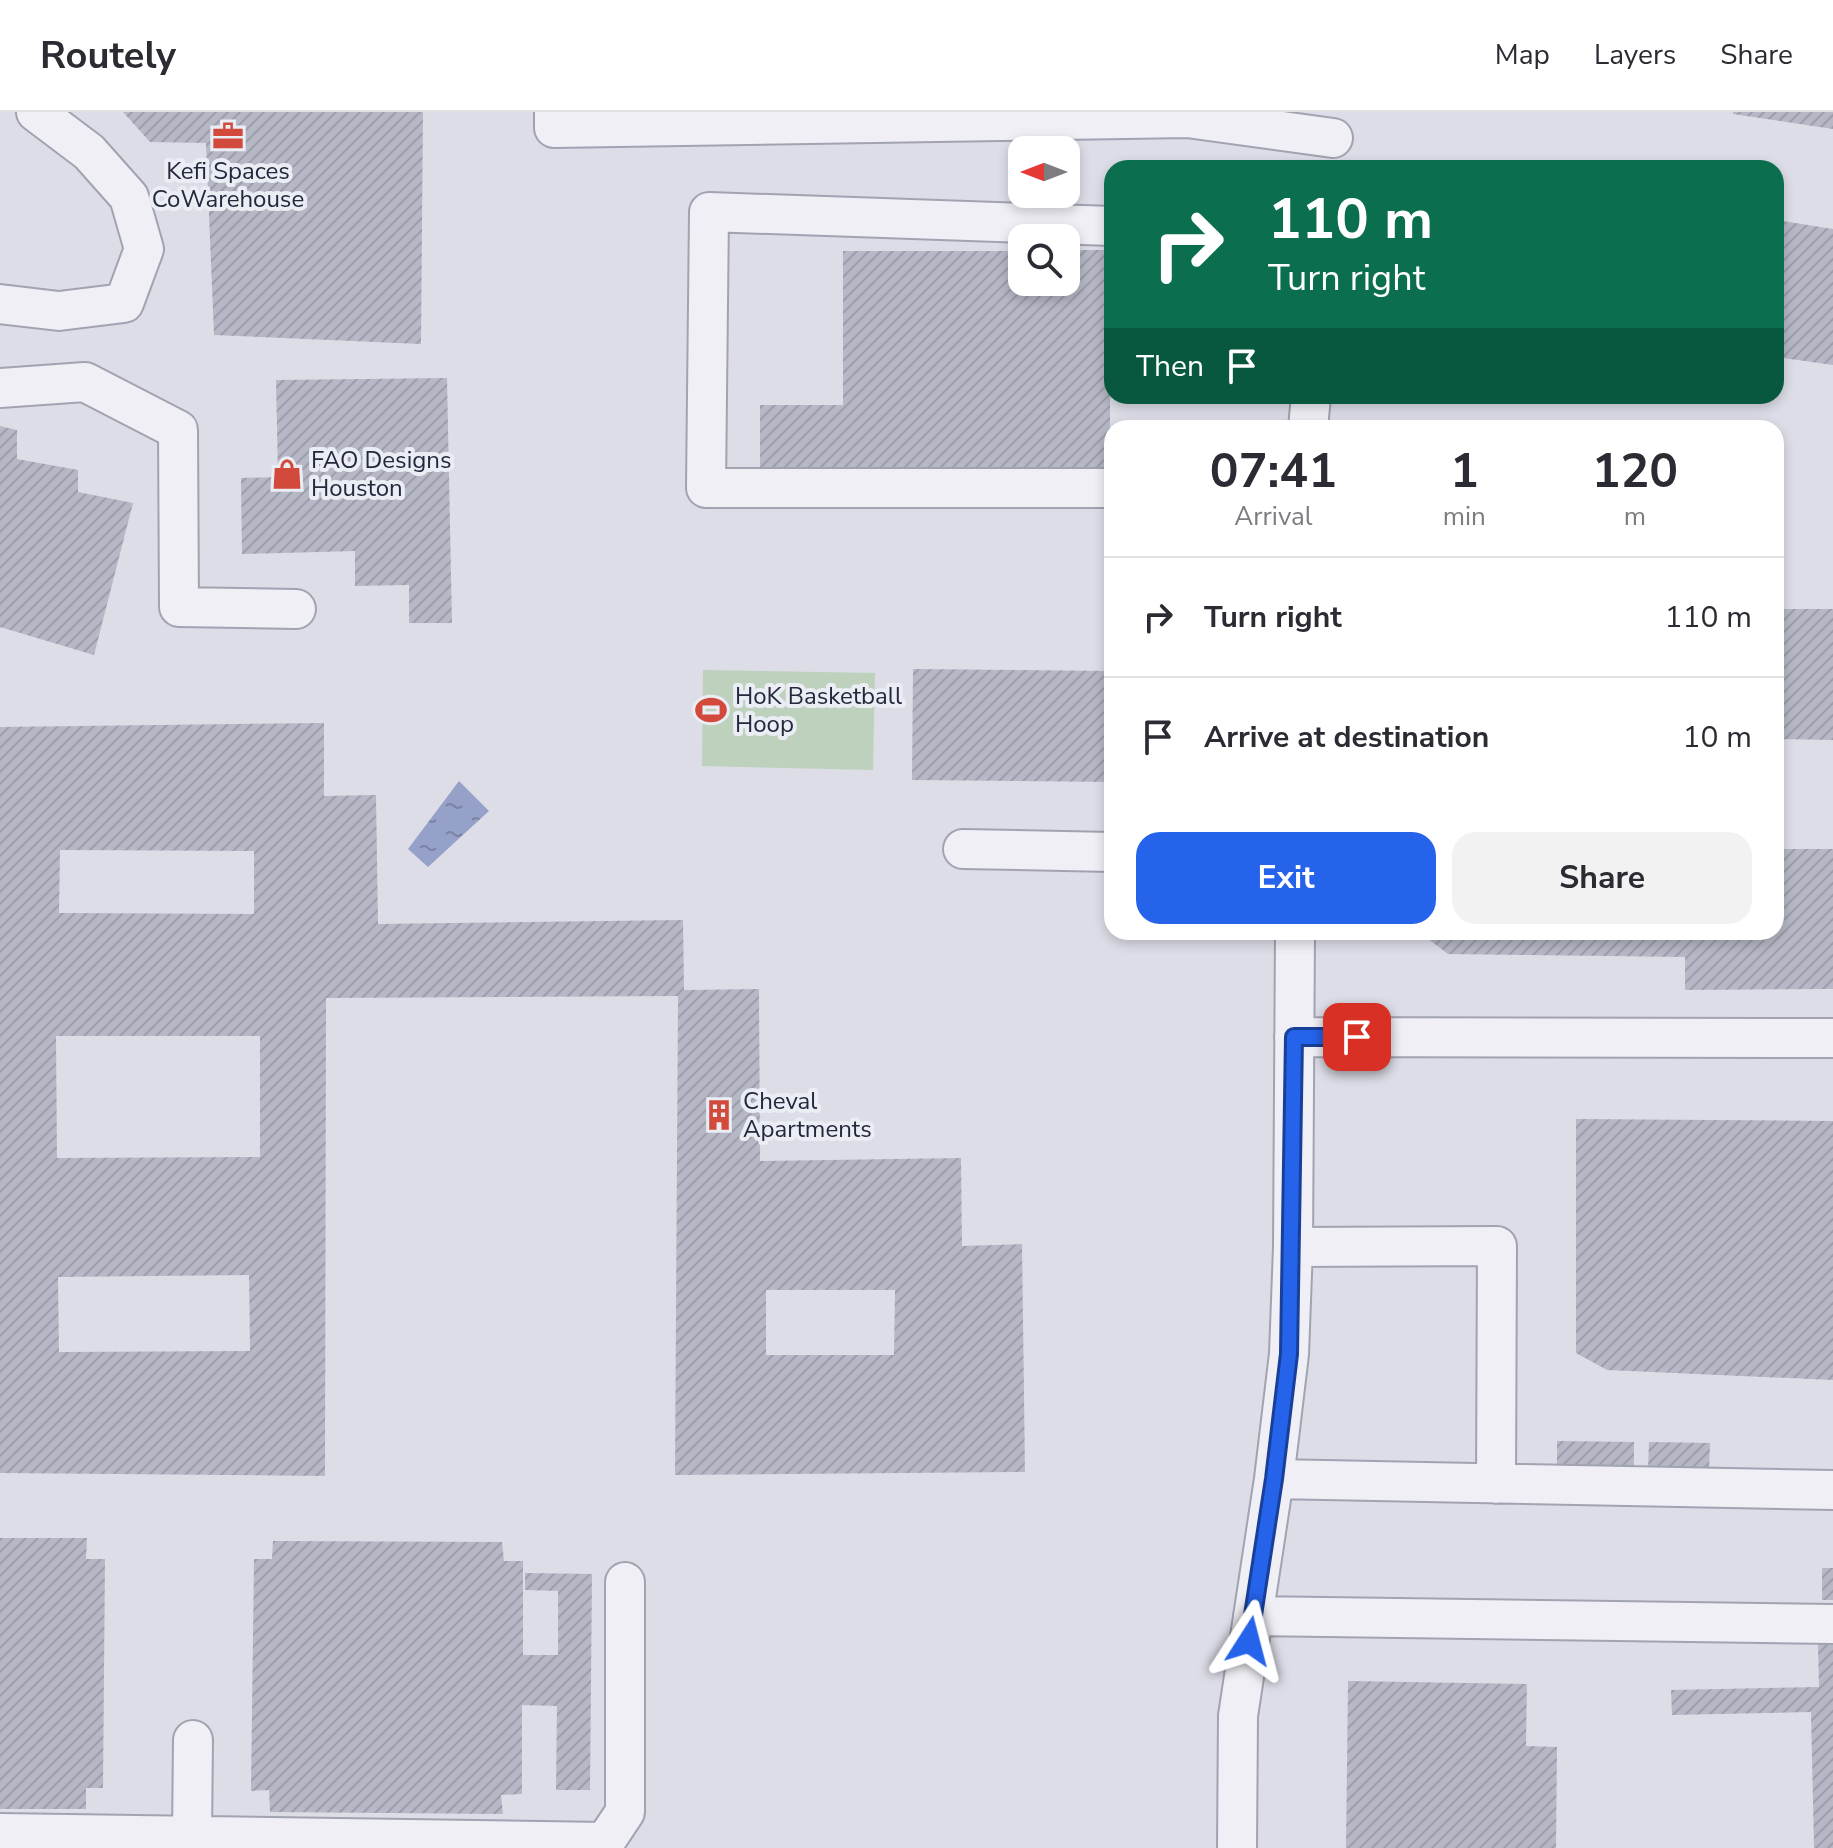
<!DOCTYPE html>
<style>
body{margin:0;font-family:"Nunito Sans",sans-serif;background:#f2f2f3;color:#2b2b33;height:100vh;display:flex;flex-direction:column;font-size:30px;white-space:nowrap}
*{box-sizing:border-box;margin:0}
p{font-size:26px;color:#7c7c81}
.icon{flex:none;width:44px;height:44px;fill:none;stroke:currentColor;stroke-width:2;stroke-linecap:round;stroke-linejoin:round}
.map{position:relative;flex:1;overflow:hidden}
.details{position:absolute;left:1104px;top:308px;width:680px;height:520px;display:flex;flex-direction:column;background:#fff;border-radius:24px;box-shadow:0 4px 12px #0003}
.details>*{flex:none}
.banner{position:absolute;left:1104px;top:48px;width:680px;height:244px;border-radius:24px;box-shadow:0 4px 12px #0003;background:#0b6e4f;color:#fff;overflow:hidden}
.needle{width:52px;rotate:270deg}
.fabs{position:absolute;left:1008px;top:24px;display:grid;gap:16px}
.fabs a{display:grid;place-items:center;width:72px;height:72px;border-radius:16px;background:#fff;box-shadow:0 4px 12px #0003;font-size:40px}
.pin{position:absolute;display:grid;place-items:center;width:68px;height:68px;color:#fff;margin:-34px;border-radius:16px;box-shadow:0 4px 12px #0006}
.me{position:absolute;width:88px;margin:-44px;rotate:9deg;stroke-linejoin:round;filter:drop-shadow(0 0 6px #0008)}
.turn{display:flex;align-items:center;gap:28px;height:168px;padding:0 32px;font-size:36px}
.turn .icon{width:104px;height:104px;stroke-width:2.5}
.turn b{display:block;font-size:56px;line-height:68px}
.then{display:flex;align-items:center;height:76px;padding:0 32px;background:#0003;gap:16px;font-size:30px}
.eta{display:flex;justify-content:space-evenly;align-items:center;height:136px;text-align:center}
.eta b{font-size:48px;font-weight:700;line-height:56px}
.primary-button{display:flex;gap:16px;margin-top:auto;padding:16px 32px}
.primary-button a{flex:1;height:92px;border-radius:24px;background:#2563eb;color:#fff;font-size:32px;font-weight:700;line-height:92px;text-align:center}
.primary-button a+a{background:#f2f2f3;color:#2b2b33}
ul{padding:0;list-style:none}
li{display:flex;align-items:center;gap:24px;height:120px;padding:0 32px;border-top:2px solid #e1e1e2}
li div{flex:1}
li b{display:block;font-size:30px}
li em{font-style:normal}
header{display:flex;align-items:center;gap:48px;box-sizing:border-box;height:112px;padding:0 40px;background:#fff;border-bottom:2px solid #e1e1e2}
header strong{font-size:38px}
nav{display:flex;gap:44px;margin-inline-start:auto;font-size:28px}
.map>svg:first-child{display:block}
.pitch{fill:#bdd1bd}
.water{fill:url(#water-ripples)}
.building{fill:url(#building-hatch);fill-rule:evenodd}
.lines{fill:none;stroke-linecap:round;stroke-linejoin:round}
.minor-casing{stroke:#a1a3b1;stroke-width:42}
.minor{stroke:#efeff5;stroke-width:38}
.route-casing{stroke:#184099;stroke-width:20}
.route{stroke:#2563eb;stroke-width:14}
.labels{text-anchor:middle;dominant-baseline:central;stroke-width:8;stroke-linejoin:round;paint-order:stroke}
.poi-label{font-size:24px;fill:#25283d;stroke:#ebedf4;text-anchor:start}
</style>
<header>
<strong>Routely</strong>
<nav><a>Map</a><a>Layers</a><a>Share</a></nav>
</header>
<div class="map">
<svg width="1833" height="1736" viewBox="0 0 1833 1736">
<defs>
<pattern id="water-ripples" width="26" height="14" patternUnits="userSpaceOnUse" patternTransform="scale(2)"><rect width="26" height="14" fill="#95a1c8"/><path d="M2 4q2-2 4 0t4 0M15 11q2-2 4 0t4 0" fill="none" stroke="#7983a4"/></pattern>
<pattern id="building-hatch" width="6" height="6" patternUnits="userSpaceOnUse" patternTransform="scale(2)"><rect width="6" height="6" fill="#b6b8c6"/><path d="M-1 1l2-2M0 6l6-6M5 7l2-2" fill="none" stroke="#9c9eab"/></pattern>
</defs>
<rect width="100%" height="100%" fill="#dcdde7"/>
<path class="pitch" d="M703,558l172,3 -2,97 -171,-4z"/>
<path class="water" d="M459,669l30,30 -61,56 -20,-18z"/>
<path class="building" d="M123,0h300l-2,232 -207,-9 -8,-192 -56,-1z
M1733,0h100v17l-100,-15z
M1776,108l57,9v136l-57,-8z
M1066,138h44v231l-350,-4v-72h83v-154h179v31h44z
M447,266l5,245h-43v-38l-54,1v-35l-113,3 -1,-76 37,-1 -2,-97z
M0,314l17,4v29l61,11v22l55,11 -39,152 -94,-28z
M1776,497h57v131l-57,-1z
M913,557l199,2v111l-200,-2z
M324,611v73l52,-1 2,129 305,-4 1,70 75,-1 1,172 201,-3 1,88 60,-2 3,228 -350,3 3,-479 -352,2 -1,478 -325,-3v-746zM60,738l194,1v63l-195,-1zM56,924h204v121l-203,1zM249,1163l1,76 -191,1 -1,-75zM766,1178h129l-1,65h-128z
M1776,737h57v140l-148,1v-33l-237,-3 -29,-22h357z
M1576,1007l257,2v259l-226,-10 -31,-17z
M1557,1329l77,1v29l-77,-1z
M1649,1330l61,1 -1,29 -61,-2z
M0,1426h87l-1,21h19l-2,229h-17v21h-86z
M273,1429l229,1 2,19h19v94h35v-64l-33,-1v-17l67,1 -2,216h-34l1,-84 -35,-1v89l-21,1 2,19 -233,-2 -1,-22 -18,1 3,-232h18z
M1822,1456h11v32h-11z
M1818,1531h15v205h-19l-3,-136 -139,3 -1,-25 148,-3z
M1348,1569l179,3 -1,62 31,1 -1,101h-210z"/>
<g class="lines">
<defs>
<path id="minor" d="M554,0v16l633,-10 146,20
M0,192l59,7 65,-8 20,-54 -15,-52 -40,-45 -53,-40
M0,276l85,-6 93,48 1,177 117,2
M1308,316l3,-32
M1103,376h-397l3,-276 403,14
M963,737l149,3
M1294,925l539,1
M1293,1135l204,-1 -1,238
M1274,1367l559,11
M1253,1504l580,8
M0,1721l605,9 20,-30v-230
M192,1724l1,-96
M1237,1736l1,-132 36,-237 15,-125 4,-107 2,-315"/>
</defs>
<use href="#minor" class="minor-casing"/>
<use href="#minor" class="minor"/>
</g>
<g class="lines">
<defs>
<path id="route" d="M1249,1529l25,-162 15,-125 5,-317h63"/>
</defs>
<use href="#route" class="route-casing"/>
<use href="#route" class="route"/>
</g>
<defs>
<symbol id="office-bare" viewBox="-9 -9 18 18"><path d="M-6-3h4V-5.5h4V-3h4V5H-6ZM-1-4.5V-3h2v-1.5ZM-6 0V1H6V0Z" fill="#d24a3b" stroke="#ebedf4" stroke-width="2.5" paint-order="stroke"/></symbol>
<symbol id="shop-bare" viewBox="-9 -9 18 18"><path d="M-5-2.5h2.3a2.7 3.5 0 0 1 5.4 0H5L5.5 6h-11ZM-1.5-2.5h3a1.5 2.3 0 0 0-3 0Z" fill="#d24a3b" stroke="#ebedf4" stroke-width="2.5" paint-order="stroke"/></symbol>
<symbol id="stadium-bare" viewBox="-9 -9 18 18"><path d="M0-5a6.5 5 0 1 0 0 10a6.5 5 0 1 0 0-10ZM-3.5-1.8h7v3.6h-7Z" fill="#d24a3b" stroke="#ebedf4" stroke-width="2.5" paint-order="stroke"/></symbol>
<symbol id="building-bare" viewBox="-9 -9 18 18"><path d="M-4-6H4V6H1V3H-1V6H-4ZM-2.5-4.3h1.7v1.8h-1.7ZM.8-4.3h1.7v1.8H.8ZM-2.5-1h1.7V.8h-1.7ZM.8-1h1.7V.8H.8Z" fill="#d24a3b" stroke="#ebedf4" stroke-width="2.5" paint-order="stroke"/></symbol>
</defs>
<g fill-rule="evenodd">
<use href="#office-bare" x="206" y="2" width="44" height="44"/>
<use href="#shop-bare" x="265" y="340" width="44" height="44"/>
<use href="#stadium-bare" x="689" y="576" width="44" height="44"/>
<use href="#building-bare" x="697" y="981" width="44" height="44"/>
</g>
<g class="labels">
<g class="poi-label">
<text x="228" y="59" text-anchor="middle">Kefi Spaces<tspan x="228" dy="28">CoWarehouse</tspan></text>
<text x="311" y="348">FAO Designs<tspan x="311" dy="28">Houston</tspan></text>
<text x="735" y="584">HoK Basketball<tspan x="735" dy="28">Hoop</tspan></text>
<text x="743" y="989">Cheval<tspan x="743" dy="28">Apartments</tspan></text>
</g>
</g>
</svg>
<div class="fabs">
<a><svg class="needle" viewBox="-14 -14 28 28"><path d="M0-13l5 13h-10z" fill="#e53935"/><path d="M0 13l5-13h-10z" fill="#7c7c81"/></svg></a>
<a><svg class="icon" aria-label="search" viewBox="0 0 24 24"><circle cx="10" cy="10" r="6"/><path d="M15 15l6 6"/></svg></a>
</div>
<div class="pin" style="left:1357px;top:925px;background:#d93025"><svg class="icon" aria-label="arrive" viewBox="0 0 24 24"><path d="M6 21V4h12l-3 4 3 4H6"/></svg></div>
<svg class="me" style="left:1249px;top:1529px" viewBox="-20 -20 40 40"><path d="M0-17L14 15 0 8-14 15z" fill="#2563eb" stroke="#fff" stroke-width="4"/></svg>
<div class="banner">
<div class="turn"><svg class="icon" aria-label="right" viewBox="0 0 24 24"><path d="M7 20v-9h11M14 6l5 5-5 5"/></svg><div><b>110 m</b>Turn right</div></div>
<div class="then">Then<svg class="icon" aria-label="arrive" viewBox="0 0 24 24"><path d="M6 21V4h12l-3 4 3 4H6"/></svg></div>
</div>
<section class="details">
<div class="eta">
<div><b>07:41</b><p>Arrival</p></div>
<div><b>1</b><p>min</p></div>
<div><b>120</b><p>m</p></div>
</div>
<ul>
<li><svg class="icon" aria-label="right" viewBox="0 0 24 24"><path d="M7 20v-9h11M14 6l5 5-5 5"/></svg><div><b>Turn right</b></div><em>110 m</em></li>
<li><svg class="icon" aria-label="arrive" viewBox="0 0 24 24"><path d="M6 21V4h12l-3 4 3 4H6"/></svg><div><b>Arrive at destination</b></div><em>10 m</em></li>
</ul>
<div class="primary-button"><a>Exit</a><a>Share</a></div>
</section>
</div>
